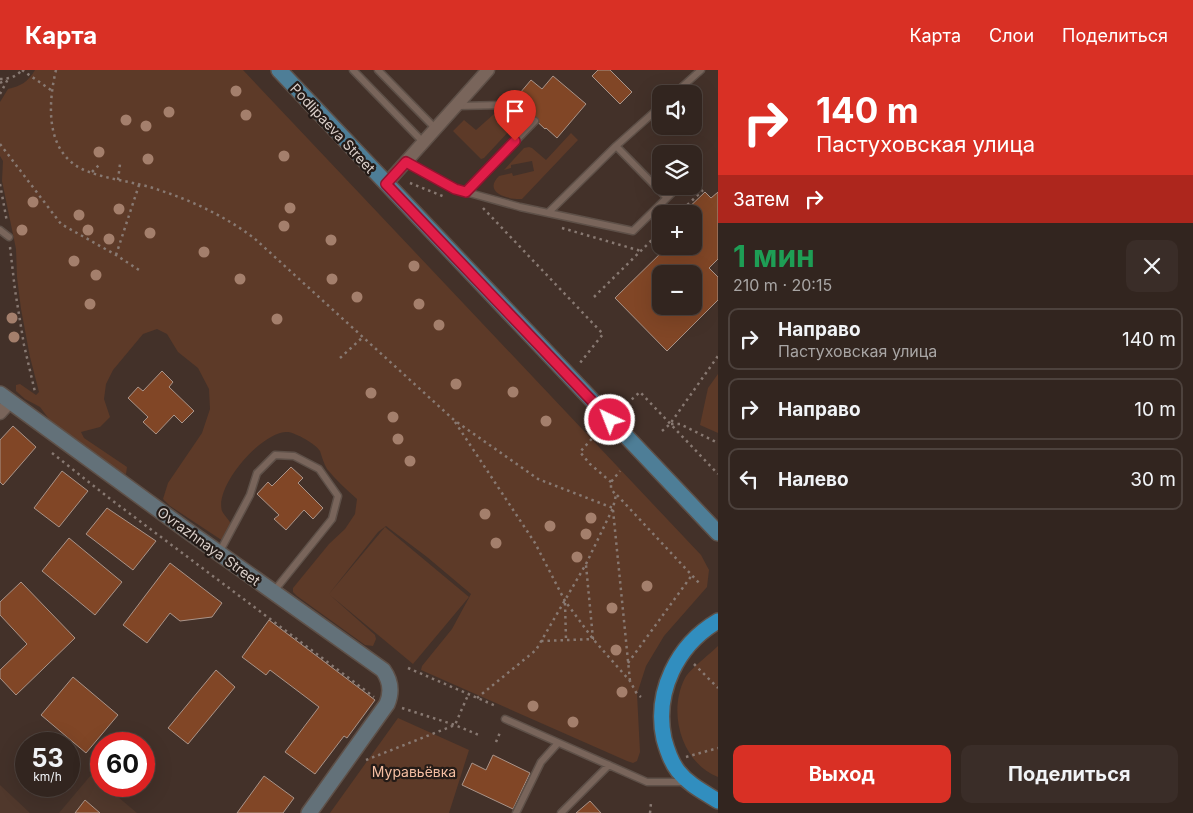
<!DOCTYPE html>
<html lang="ru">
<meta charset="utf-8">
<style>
body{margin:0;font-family:Inter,sans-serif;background:#3a2d28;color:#f1f3f6;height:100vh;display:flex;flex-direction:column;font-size:19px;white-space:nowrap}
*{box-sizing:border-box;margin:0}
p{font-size:16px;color:#a8a5a4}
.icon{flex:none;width:28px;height:28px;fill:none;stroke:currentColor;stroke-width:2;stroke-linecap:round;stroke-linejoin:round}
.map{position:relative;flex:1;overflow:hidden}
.panel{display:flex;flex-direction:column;background:#32251f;width:475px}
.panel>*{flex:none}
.guide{background:#d93025;color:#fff;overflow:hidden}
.controls{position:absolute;left:652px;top:15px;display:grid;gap:10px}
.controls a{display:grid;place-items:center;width:50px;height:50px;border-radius:10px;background:#32251f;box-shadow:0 5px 20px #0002,0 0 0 1px #4d423d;font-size:25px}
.speed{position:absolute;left:15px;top:662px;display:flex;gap:10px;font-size:25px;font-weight:700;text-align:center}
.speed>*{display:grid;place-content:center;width:65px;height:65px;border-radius:50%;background:#32251f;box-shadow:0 5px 20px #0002,0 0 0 1px #4d423d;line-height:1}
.speed small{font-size:12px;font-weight:400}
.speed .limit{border:8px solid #d22;background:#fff;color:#111}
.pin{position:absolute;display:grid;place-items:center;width:42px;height:42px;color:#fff;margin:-51px -21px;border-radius:50% 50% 50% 0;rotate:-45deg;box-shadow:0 0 5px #0007}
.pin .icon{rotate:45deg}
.me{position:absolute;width:55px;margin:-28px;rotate:317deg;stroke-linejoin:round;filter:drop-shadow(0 0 4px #0008)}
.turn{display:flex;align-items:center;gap:18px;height:105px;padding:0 15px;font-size:22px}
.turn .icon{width:65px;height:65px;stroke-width:2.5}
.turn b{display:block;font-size:35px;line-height:42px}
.then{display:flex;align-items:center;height:48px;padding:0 15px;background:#0003;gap:10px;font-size:19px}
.round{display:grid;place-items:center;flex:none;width:52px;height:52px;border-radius:10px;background:#3a2d28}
.overview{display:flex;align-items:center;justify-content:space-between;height:85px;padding:0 15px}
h1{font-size:30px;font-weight:700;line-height:38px;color:#1e9e55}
.primary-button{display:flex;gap:10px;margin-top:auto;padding:10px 15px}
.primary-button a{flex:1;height:58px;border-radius:10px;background:#d93025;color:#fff;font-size:20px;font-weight:700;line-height:58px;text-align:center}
.primary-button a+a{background:#3a2d28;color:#f1f3f6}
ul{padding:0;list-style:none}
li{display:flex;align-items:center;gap:15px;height:62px;margin:0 10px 8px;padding:0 5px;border:2px solid #4d423d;border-radius:10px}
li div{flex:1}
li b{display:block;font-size:19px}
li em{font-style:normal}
header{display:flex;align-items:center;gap:30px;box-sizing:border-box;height:70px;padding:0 25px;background:#d93025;color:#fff}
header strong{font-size:24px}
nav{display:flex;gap:28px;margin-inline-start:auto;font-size:18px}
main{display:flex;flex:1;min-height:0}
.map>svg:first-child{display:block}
.built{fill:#50382c}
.green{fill:#5d3a28}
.building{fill:#814626;stroke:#aa9489;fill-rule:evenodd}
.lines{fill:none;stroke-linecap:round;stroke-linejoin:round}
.lane-casing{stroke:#5e5048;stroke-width:9}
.street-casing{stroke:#5e5048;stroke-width:15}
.secondary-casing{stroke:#5e5048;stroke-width:18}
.primary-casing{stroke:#5e5048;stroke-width:18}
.highway-casing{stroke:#5e5048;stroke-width:18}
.path{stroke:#887972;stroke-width:2.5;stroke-dasharray:2.5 4;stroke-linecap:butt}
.lane{stroke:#79655b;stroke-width:6}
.street{stroke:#79655b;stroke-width:12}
.secondary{stroke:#637179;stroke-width:15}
.primary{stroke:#4e7e97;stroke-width:15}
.highway{stroke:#318ebf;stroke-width:15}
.tree{fill:#a47f6c}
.route-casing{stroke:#92132f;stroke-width:12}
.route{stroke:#e11d48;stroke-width:9}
.labels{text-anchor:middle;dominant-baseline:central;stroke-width:4.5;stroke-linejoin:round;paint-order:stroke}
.street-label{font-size:14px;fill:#dacfc9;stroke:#241b17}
.park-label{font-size:14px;fill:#f4bea2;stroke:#241b17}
</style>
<header>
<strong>Карта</strong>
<nav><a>Карта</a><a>Слои</a><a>Поделиться</a></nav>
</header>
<main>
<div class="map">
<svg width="718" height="743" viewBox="0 0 718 743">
<rect width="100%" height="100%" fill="#433129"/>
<path class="built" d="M91,705l10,8v3h4l32,27h-78z
M0,715l30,28h-30z"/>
<path class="green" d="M35,0h208l458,485 8,15 -2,17 -43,49 -18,30 -9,28 3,58 -3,9 -4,2 -6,-2 -206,-91 1,-4 30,-37 19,-35 -44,-37 -41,-31 -8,6 -49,62 56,-67 84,70 -56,67 -83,-69 45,40 1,4 -3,7 -8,-1 -68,-49 -4,-4v-4l36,-44 16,-15 10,-15 2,-15c-11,-10 -21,-19 -30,-30 -3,-5 -5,-12 -7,-18 -4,-7 -24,-18 -32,-19 -25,-2 -74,54 -66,79 2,4 7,9 9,13l-8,17 -53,-35 -7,-7 5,-16 34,-50 8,-24 -1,-20 -11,-21 -20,-16 -11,-18 -10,-5 -14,5 -30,36 -7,14 -2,15 6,18 -10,10 -19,5 3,6 43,29 -1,7 -10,-3 -46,-34 -21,-18 -9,-12 -15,-8 -9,-8v-6l4,-1 16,11 3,-3 -9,-35 -9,-48 -4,-32 -1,-28 -14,-68 1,-20 -3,-5v-54l8,-13c13,-3 20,-7 27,-19z
M494,44c7,1 16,8 17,15l-27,29 -3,1 -28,-28 11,-11 12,10z
M571,63l7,7 -56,59c-13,1 -40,-6 -23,-23l13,-3 1,3 21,-5 -2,-10 -21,4v3l-7,2 20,-22 5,-1 3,1 14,12z
M718,304v59l-18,-8 8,-37z
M718,576v131c-36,-14 -51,-64 -33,-99 4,-8 25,-24 33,-32z
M398,648l71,32 -20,63h-119z"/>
<path class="building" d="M598,0h12l22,22 -12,12 -28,-28z
M553,6l33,28 -29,34 -11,-10 -1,1 -31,-29 17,-20 11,9z
M705,122l6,6 7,-6v67l-9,9 9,9v23l-51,51 -52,-53 53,-52h26v-32h-12zM661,204h33v32h-33z
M162,301l11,11 -4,5 25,24 -12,12 -8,-8 -18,19 -13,-12 5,-5 -20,-19 10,-11 5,4z
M13,356l23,21 -33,38 -3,-3v-42z
M291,397l12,11 -5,5 25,25 -10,11 -9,-9 -18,20 -12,-11 5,-4 -22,-21 11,-12 4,4z
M62,401l26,20 -29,36 -25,-19z
M107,438l49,33 -23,29 -47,-36z
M69,468l53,44 -27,33 -53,-44z
M170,493l52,40 -10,14 -32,4 -10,-8 -23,30 -24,-18z
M21,512l54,56 -59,57 -16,-17v-8l27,-26 -27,-29v-13z
M269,550l106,80 -28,38 -3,-2 -29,38 -30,-22 34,-45 -49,-37 -4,5 -24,-18z
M216,600l19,17 -47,57 -20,-16z
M73,607l45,38 -32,38 -45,-38z
M493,685l37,18 -17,36 -51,-24 10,-22 14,7z
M264,706l30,22 -11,15h-46z
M85,730l15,13h-25z
M590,731l11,12h-25z"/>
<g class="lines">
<defs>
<path id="lane" d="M353,0l71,73
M378,0l58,59
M674,24l27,-24
M457,36l46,-1 25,23
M616,76l45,-40
M406,92l49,27 65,18 113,24 41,-40
M466,122l69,-71
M548,143l68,-67 51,52
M0,160l9,7
M219,483l31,-58 7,-22 18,-18 19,1 25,13 19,27 -6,23 -58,72
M505,649l142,63h39
M516,743l25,-51 17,-19
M561,743l48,-48"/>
<path id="street" d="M386,114l102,-114
M0,343l10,-11"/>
<path id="secondary" d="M0,324l185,135 198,141c8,11 9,22 4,34l-78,109"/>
<path id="primary" d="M279,0l439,463"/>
<path id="highway" d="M718,551c-41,24 -64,71 -54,118 3,11 7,23 14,32 11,14 26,21 40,30"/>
</defs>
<use href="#lane" class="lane-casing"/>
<use href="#street" class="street-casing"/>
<use href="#secondary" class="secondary-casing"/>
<use href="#primary" class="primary-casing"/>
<use href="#highway" class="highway-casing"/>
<path class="path" d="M22,0l29,20
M56,0c-8,33 -11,81 26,99 24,11 52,12 77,21 34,11 67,27 95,48l200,182 84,59 75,29
M0,9c9,0 16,-2 22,-9
M0,13l6,-3
M0,24l8,-15
M0,74l61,80 55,31 23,15
M92,102l8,-8
M118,110l2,-16
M410,113l35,14
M0,114l7,38
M483,138l120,126 -23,29
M678,144l25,-24
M562,158l79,23
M10,177l5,43 9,55 11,47
M116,185l23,-70
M594,227l67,-66
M340,288l23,-21
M622,338l18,-16 78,82
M455,352l80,121 30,58 28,38 37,42 7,13 4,3
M671,354h9l38,19
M662,361l8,-7 48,-68
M596,364l-16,18 10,12 21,18
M52,383l57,45 265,199
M617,425l84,90
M613,440l17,171
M565,533l1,37
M541,571l52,-2 -7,-74
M628,593l64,-88
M694,594l24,24
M408,598l88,38
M477,628l59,-48 50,-86 27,-56 3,-13 -5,-6v-7l9,-11
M402,638l53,17 26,11
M496,672l5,-12
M686,687l32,-9
M366,690l89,-35 13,-30
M650,743l1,-10"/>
<use href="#lane" class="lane"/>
<use href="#street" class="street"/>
<use href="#secondary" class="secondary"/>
<use href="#primary" class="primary"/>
<use href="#highway" class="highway"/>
</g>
<g class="tree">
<circle cx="236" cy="21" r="5.5"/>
<circle cx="169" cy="42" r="5.5"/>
<circle cx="246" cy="45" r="5.5"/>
<circle cx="126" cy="50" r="5.5"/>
<circle cx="146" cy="56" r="5.5"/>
<circle cx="99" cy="82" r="5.5"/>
<circle cx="284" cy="86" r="5.5"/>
<circle cx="148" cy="89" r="5.5"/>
<circle cx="33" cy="132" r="5.5"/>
<circle cx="290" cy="138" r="5.5"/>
<circle cx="119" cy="139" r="5.5"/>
<circle cx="79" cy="145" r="5.5"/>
<circle cx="284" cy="156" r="5.5"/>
<circle cx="22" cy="160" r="5.5"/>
<circle cx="88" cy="160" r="5.5"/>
<circle cx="150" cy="163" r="5.5"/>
<circle cx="109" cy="169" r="5.5"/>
<circle cx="331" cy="170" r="5.5"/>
<circle cx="204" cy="182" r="5.5"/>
<circle cx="74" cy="191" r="5.5"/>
<circle cx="414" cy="196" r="5.5"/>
<circle cx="96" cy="205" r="5.5"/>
<circle cx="240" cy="209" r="5.5"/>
<circle cx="332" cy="209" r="5.5"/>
<circle cx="357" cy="227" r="5.5"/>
<circle cx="90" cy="234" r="5.5"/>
<circle cx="419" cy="234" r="5.5"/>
<circle cx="12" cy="248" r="5.5"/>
<circle cx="277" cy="249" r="5.5"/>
<circle cx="439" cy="255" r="5.5"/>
<circle cx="14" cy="267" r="5.5"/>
<circle cx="456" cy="314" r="5.5"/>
<circle cx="513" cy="322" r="5.5"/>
<circle cx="371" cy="323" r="5.5"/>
<circle cx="393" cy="347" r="5.5"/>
<circle cx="546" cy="351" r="5.5"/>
<circle cx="398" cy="369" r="5.5"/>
<circle cx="410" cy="391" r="5.5"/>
<circle cx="485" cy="444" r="5.5"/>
<circle cx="591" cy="448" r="5.5"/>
<circle cx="550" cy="456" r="5.5"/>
<circle cx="586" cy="464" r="5.5"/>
<circle cx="496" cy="473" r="5.5"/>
<circle cx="577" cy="487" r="5.5"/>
<circle cx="647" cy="516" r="5.5"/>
<circle cx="612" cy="538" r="5.5"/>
<circle cx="616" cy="580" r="5.5"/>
<circle cx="622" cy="622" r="5.5"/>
<circle cx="533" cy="636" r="5.5"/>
<circle cx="573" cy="652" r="5.5"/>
</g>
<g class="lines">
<defs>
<path id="route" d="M515,71l-49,51 -11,-3 -49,-27 -20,22 224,236"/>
</defs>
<use href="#route" class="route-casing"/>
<use href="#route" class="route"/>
</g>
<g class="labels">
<g class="street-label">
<text transform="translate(333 58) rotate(47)">Podlipaeva Street</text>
<text transform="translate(209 476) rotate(36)">Ovrazhnaya Street</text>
</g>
<g class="park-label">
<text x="414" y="701">Муравьёвка</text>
</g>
</g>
</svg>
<div class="controls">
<a><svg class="icon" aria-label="sound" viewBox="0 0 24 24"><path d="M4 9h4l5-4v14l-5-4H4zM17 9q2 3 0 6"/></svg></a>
<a><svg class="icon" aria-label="layers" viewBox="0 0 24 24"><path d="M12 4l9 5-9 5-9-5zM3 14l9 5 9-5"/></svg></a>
<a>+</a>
<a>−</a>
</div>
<div class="speed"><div>53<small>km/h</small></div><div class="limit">60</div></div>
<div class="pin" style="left:515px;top:71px;background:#d93025"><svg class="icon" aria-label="arrive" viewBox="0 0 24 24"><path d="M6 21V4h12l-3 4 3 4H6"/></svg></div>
<svg class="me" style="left:610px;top:350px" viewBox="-20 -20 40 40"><circle r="17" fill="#e11d48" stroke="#fff" stroke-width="3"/><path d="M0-11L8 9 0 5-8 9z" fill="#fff"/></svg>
</div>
<section class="panel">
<div class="guide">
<div class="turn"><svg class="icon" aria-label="right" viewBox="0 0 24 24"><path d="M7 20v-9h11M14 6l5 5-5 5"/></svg><div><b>140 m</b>Пастуховская улица</div></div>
<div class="then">Затем<svg class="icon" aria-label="right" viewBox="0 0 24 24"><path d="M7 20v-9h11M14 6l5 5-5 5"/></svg></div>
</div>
<div class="overview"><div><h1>1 мин</h1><p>210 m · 20:15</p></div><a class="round"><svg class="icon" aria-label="close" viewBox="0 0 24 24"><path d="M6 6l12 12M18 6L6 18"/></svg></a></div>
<ul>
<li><svg class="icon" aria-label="right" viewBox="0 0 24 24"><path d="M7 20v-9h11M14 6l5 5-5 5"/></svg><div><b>Направо</b><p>Пастуховская улица</p></div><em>140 m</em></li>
<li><svg class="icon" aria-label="right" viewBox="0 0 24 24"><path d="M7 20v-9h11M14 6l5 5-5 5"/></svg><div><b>Направо</b></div><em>10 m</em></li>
<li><svg class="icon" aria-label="left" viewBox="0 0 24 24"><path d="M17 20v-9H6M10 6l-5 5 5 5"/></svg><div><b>Налево</b></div><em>30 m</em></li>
</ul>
<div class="primary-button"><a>Выход</a><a>Поделиться</a></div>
</section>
</main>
